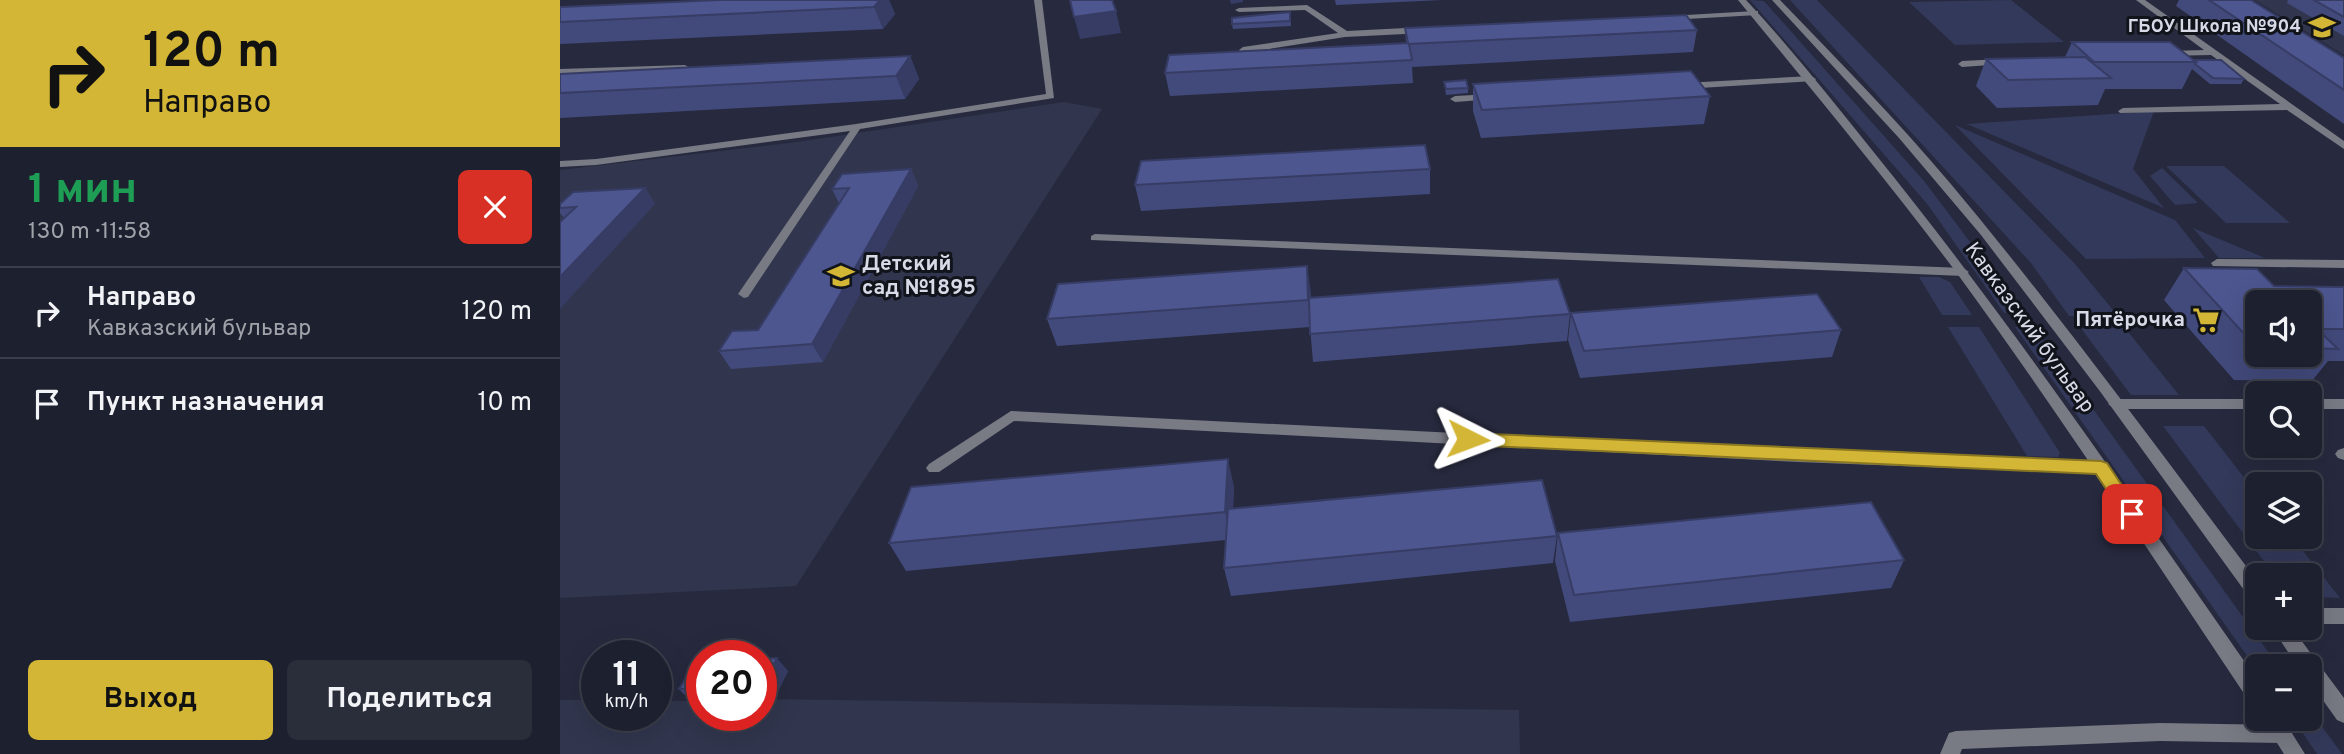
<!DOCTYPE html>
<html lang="ru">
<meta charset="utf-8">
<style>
body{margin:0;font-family:Overpass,sans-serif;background:#2a2d3a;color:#f1f3f6;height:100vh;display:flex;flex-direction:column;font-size:26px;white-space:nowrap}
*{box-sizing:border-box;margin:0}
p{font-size:23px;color:#a0a3aa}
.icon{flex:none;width:38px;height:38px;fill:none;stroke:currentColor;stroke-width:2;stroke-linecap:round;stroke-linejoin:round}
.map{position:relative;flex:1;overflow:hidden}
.sheet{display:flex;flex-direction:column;background:#1d202e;width:560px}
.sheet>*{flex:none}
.top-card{background:#d3b635;color:#111;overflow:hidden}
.controls{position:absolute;left:1685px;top:290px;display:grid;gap:14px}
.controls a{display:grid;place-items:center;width:77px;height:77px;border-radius:10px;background:#1d202e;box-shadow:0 7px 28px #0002,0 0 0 2px #3b3e4a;font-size:35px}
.speed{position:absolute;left:21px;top:640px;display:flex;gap:14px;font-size:35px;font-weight:700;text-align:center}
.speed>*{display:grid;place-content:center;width:91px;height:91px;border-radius:50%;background:#1d202e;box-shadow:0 7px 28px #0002,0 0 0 2px #3b3e4a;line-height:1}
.speed small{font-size:18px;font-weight:400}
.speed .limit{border:10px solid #d22;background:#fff;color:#111}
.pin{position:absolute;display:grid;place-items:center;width:60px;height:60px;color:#fff;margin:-30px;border-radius:14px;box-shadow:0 4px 10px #0006}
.me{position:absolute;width:77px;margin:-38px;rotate:93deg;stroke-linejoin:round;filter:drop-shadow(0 0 5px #0008)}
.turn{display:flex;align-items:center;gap:24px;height:147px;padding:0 28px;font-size:32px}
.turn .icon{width:91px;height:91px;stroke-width:2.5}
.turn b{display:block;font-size:49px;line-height:60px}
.round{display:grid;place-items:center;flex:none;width:74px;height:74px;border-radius:10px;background:#2a2d3a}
.headline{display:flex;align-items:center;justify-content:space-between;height:119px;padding:0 28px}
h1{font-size:42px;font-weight:700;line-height:52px;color:#1e9e55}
.cta{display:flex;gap:14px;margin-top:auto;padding:14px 28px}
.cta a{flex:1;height:80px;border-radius:10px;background:#d3b635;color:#111;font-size:28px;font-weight:700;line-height:80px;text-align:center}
.cta a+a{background:#2a2d3a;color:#f1f3f6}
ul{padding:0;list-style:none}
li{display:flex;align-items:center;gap:21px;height:91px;padding:0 28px;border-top:2px solid #3b3e4a}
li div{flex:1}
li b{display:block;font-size:26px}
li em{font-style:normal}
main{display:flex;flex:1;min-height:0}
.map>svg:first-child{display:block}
.built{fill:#31364e}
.green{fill:#33395a}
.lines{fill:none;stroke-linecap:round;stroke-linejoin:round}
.service{fill:#787a84;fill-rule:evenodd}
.tertiary{fill:#787a84;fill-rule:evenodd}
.wall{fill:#424a7b;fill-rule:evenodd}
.shaded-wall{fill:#363c64}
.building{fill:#4d568f;stroke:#363c64;stroke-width:2}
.route{fill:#d3b635;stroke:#897622;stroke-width:2}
.labels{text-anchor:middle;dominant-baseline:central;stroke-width:6;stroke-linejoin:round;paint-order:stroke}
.far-poi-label{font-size:18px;font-weight:bold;fill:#d8dbe7;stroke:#12141c;text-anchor:end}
.poi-label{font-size:21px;font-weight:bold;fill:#d8dbe7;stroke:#12141c;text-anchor:start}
.street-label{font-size:21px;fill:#d8dbe7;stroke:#12141c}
</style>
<main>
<section class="sheet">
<div class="top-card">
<div class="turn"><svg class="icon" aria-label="right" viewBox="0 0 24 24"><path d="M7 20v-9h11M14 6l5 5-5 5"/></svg><div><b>120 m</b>Направо</div></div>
</div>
<div class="headline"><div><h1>1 мин</h1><p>130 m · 11:58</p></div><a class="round" style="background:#d93025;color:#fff"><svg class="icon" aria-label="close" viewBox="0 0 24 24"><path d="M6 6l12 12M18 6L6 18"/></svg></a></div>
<ul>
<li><svg class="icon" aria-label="right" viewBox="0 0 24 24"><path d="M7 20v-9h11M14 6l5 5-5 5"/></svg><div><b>Направо</b><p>Кавказский бульвар</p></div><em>120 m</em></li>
<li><svg class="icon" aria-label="arrive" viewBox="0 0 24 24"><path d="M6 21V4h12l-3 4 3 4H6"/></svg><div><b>Пункт назначения</b></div><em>10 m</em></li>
</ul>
<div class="cta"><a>Выход</a><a>Поделиться</a></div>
</section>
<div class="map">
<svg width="1784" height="754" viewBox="0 0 1784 754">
<rect width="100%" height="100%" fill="#272a3e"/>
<path class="built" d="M1695,0h89v55z
M504,102l38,7 -306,477 -236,12v-428l237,-28z
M201,699l758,11 1,44h-960v-54h37v16h59v-15h46v15h59z"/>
<path class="green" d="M1190,0l14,1 160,180 99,131 -19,1 -76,-108z
M1230,0h27l258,264 43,52h-49l-38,-53z
M1451,0l53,42 -109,3 -46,-43z
M1594,111l-21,58 31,39 -197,-84z
M1395,125l220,95 30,38 -119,1z
M1606,166h58l66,57h-64z
M1602,168l36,35 -23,2 -25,-29z
M1633,228l72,30h-46z
M1379,277l11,5 22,33h-30l-23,-38z
M1388,327h31l81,126 -2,4 -31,-1z
M1455,327h19l245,340h-21l-1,3z
M1520,327l45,1 54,67h-48z
M1603,426h41l53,68 1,43h34l48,61 -30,-1v-21h-35z
M1750,710l32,44h-25l-24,-35h17z"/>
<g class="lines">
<path class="service" d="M474,0h8l12,98 -194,31 -112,168 -4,1 -6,-4 112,-163 -254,34 -36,2v-6l36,-2 260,-35 190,-30z
M1576,0h9l199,141v8l-57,-39 -167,3 -2,-2 5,-3 157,-4 -69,-49 -46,1v-4l3,-1 36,-1z
M747,5l40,26 78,-4 4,3 -4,3 -80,4 -102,16 -4,-3 4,-3 95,-14 -33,-23 -66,2 -4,-2 4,-2z
M1195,11h3v4l-89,5 -4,-2 4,-2z
M1441,59l4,3 -1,2 -42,3 -4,-3 4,-3z
M125,65l5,3 -2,2 -128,5v-6z
M1251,76l5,3 -2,2 -130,8 -5,-3 5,-3z
M932,94l3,1v4l-40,3 -5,-3 5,-3z
M535,234l868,34 6,4 -6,4 -872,-36v-4z
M1657,259l127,1v8l-131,-2 -2,-3z
M1555,399h143v10h-143l-7,-5z
M1750,399h34v10h-34z
M451,411l788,39 302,12 5,2 3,4 -3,4 -5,2 -302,-12 -785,-41 -75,51h-10l-3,-4 3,-4z
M1784,448v12l-6,-2 -3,-4 3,-4z
M1750,608h34v16h-34z
M1600,723l122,2 7,2 3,7 -3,7 -7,2 -122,-2 -198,8 -2,5h-20l9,-21 7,-2z"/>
<path class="tertiary" d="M1178,0h8c45,48 85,99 126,150 138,170 261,352 386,531v26l-7,-3c-97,-145 -192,-291 -295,-432 -70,-93 -144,-182 -218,-272z
M1212,0h8c58,60 116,119 170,183 108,129 207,265 308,399v21l-6,-2 -153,-211 -118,-155 -82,-97z
M1712,628h20l52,70v25l-7,-3 -27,-38v-15h-12z
M1702,719h21l22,35h-21z"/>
</g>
<path class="wall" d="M159,0h170l6,14 -12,15 -323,15v-37z
M775,0h107l-106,5z
M1619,0h72l93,58v66l-168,-118z
M1728,0h56v36l-57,-33z
M730,12l1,14 -58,3 -1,-5z
M845,28l292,2 -4,22 -281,15 1,16 -243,13 -5,-23 241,-30z
M1512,42l122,18 50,19 -3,5h-31l-18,-15 -10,20h-77l-7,16 -101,3 -21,-22 10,-27 79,-2z
M350,56l9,23 -14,20 -345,19v-44z
M884,82l24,6v5l-22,2z
M913,84l237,12 -6,28 -223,14 -8,-27z
M351,169l7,17 -95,176 -92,7 -12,-18 39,-21 81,-127 -7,-14z
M870,169v25l-289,17 -6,-26z
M85,188l10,16 -91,14 -4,-5v-9z
M1624,268l90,18 70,1v74h-16l-16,20 -78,-1 -70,-80zM1698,303h52v52h-52z
M751,293v5l259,16 -3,27 -254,21 -3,-35 -253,19 -10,-27z
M1011,313l270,17 -9,27 -252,21 -12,-38z
M674,487l-1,22 324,27 -4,27 -322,33 -7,-28 2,-28 -320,31 -17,-28z
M998,533l346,27 -13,28 -321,34 -15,-61z
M201,659l27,12 -14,28h-13z
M142,660v41h-11l-12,-12z"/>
<path class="shaded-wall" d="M320,0h9l6,14 -12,15 -9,-22z
M670,0h13v2l-12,2z
M556,11l5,22 -41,6 -6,-22z
M350,56l9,23 -14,20 -9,-23z
M351,169l7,17 -95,176 -11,-18z
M85,188l10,16 -95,105v-32z
M747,266l4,27v34l-3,-27z
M668,459l6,28 -3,53 -6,-28z
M217,658l11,13 -14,28 -11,-13z"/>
<path class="building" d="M159,0h161l-6,7 -314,15v-15z
M510,0h42l4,11 -42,6z
M1649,0h42l93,58v32z
M1754,0h30v17z
M730,12v9l-58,3v-6z
M1126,15l11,15 -288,14 3,16 -247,13 4,-18 239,-12 -3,-15z
M1512,42h98l26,20h-102z
M350,56l-14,20 -336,17v-19z
M1525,57l26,21 -103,2 -22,-21z
M1634,60h27l23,19 -31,-1 -18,-14 1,-2z
M1131,71l19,25 -228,14 -9,-26z
M906,80l2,8 -22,1 -2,-7z
M865,145l5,24 -295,16 6,-24z
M351,169l-99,175 -93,7 13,-20 26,-1 91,-142 -17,1 10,-15z
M85,188l-85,89v-55l16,-15 -16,1v-4l13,-12z
M747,266l1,34 -261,19 11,-35z
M1624,268l73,1 17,17 70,1v42h-27l21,20 -28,-1v-45h-52l-1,45z
M998,279l12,35 -260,20 -1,-36z
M1257,294l24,36 -257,21 -13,-38z
M668,459l-3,53 -336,31 22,-56z
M982,480l15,56 -333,32 4,-59z
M1311,502l33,58 -330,35 -16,-62z
M217,658l-14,28h-2v-27z
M137,660h5v28l-23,1z"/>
<path class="route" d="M908,433l633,28 6,2 34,51 -2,5h-13l-30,-45 -628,-29 -9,-6z"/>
<defs>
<symbol id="school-bare" viewBox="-9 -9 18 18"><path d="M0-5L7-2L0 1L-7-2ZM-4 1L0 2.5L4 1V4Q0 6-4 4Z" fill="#d3b635" stroke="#12141c" stroke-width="2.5" paint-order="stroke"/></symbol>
<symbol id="supermarket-bare" viewBox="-9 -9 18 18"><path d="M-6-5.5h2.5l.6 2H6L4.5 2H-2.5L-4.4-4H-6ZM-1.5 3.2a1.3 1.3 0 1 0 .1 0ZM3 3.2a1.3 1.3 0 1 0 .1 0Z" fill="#d3b635" stroke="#12141c" stroke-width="2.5" paint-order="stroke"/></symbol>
</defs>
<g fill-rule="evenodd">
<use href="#school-bare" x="1743" y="8" width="38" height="38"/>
<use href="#school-bare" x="262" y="257" width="38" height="38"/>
<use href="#supermarket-bare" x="1627" y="301" width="38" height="38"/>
</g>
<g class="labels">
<g class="far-poi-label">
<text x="1741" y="27">ГБОУ Школа №904</text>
</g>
<g class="poi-label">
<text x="302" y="264">Детский<tspan x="302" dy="24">сад №1895</tspan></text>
<text x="1625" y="320" text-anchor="end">Пятёрочка</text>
</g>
<g class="street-label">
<text transform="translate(1469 328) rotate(54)">Кавказский бульвар</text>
</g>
</g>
</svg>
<div class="controls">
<a><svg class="icon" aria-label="sound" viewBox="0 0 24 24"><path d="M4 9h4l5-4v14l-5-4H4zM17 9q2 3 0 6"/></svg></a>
<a><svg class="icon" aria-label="search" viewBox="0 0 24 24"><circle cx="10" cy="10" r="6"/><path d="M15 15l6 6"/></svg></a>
<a><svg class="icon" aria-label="layers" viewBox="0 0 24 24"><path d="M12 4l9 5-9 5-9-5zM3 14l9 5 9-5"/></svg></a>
<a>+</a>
<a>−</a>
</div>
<div class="speed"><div>11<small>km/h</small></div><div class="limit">20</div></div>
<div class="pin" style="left:1572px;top:514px;background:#d93025"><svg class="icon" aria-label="arrive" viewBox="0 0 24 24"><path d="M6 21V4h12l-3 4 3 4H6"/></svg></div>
<svg class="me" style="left:908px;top:439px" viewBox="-20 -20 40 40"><path d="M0-17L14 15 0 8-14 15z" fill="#d3b635" stroke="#fff" stroke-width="4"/></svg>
</div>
</main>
